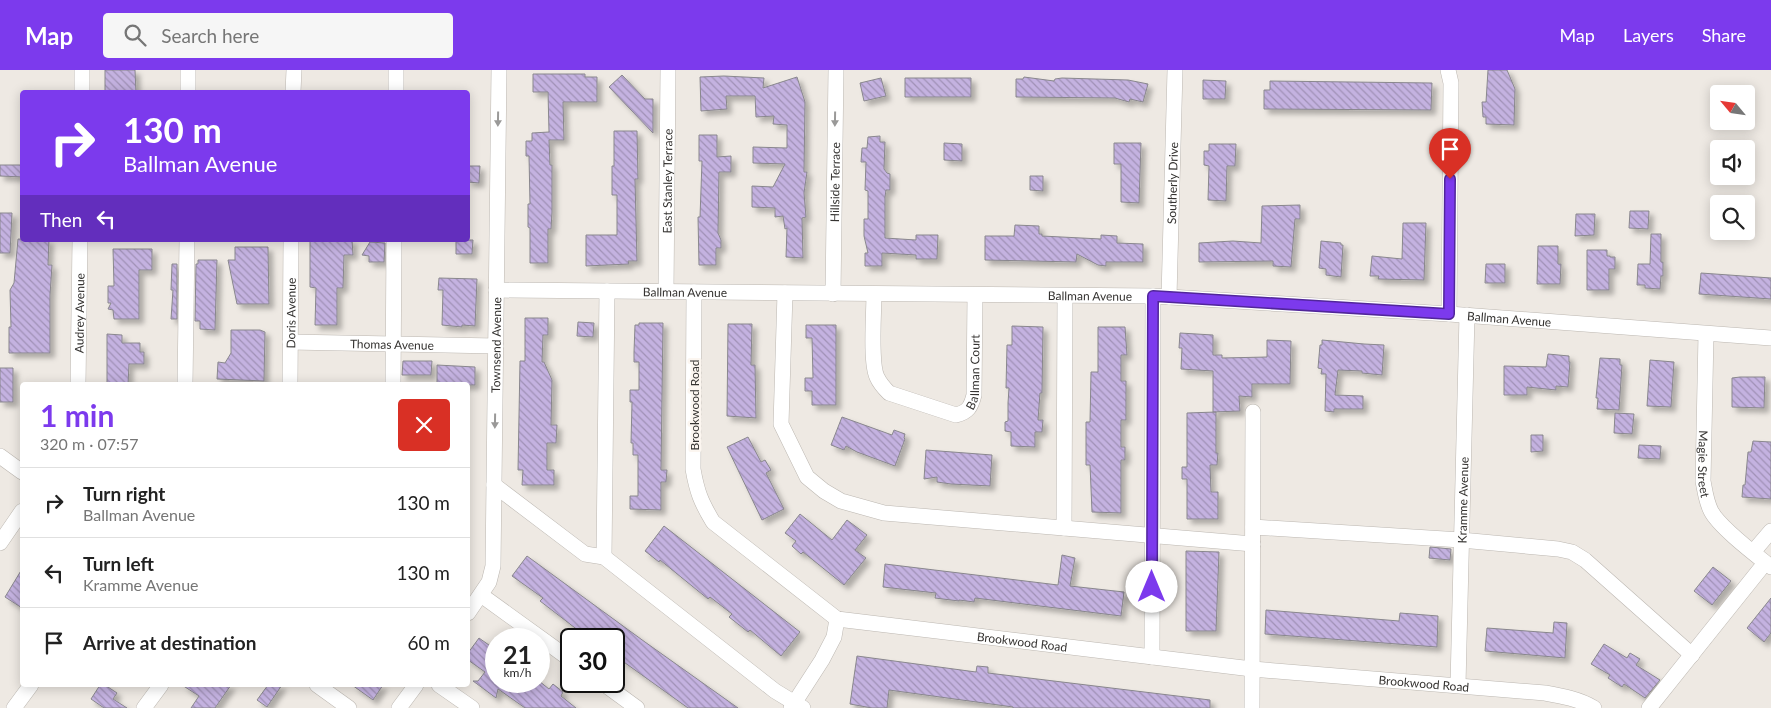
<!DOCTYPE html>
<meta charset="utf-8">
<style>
body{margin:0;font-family:Lato,sans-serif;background:#f6f6f6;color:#222;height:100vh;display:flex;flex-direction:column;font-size:19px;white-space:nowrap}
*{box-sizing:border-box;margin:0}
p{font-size:16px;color:#767676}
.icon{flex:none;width:28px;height:28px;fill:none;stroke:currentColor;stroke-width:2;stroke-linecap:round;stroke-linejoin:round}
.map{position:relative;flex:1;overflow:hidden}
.details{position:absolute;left:20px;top:312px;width:450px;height:305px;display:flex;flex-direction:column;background:#fff;border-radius:5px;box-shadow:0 2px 12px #0003}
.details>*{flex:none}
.guide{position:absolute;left:20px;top:20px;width:450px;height:152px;border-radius:5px;box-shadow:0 2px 12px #0003;background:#7c3aed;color:#fff;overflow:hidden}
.needle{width:32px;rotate:299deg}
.tools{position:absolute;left:1710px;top:15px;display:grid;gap:10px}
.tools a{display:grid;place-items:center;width:45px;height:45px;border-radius:5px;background:#fff;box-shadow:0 2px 12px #0003;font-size:25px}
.speed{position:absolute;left:485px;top:558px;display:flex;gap:10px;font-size:25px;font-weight:700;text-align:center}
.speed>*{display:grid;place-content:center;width:65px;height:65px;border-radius:50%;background:#fff;box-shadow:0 2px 12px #0003;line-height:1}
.speed small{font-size:12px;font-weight:400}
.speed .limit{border:2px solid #111;border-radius:8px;background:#fff;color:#111}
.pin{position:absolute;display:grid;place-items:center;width:42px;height:42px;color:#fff;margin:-51px -21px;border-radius:50% 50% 50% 0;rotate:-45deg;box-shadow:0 0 5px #0007}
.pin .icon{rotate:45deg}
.me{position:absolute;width:55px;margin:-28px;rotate:0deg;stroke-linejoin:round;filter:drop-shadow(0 0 4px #0008)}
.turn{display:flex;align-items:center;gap:18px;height:105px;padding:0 20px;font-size:22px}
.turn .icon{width:65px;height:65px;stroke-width:2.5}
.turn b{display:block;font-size:35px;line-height:42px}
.then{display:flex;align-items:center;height:48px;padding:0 20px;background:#0003;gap:10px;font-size:19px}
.round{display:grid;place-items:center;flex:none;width:52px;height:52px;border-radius:5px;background:#f6f6f6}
.overview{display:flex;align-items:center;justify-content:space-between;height:85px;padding:0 20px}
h1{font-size:30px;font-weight:700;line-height:38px;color:#7c3aed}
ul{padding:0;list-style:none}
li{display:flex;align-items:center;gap:15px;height:70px;padding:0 20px;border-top:1px solid #e0e0e0}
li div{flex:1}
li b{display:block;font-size:19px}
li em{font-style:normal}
header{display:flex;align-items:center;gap:30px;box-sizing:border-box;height:70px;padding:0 25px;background:#7c3aed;color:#fff}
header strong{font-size:24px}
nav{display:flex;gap:28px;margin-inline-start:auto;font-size:18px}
.search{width:350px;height:45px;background:#f6f6f6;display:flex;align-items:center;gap:12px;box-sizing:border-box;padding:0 18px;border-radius:5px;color:#767676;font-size:19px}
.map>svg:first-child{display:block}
.building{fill:url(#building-back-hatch);stroke:#89878d;filter:url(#shadow)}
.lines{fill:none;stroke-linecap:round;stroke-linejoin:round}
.minor-casing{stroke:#bcb7b1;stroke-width:16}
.minor{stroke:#fff;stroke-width:15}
.oneway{fill:#9a9998}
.route-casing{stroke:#51269a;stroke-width:12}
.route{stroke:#7c3aed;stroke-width:9}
.labels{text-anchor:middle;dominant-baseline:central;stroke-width:5;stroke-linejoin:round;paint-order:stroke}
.street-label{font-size:12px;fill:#353331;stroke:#fcf6f0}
</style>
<header>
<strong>Map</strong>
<div class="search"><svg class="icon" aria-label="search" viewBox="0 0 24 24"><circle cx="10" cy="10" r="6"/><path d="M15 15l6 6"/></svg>Search here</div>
<nav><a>Map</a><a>Layers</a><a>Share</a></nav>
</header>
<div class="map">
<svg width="1771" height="638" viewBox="0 0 1771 638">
<defs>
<pattern id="building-back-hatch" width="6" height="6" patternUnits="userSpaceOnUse" patternTransform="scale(1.25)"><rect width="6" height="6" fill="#c4b2e0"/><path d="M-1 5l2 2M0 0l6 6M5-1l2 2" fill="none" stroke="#a091b6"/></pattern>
<filter id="shadow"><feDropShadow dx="4.5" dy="4.5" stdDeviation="2.5" flood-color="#0004"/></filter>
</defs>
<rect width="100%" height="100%" fill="#eee9e3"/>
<path class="building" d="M105,0h30l1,22h-31z
M1488,0h19l8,19 -1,36 -28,-1v-7h-3l-1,-15h4z
M533,4h52v3h12v25h-34l1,38h-15l1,25h2v47l-1,17h-3v34h-18v-35l-2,-1v-23h2l-1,-48h-3v-15h6v-8l17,-1 -1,-40h-15z
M622,5l23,24h8v34l-44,-46z
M724,6l40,2 -1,10 34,-11 8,25 -1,70h3l-3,21 2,24 -4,1 1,40 -17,-1 1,-29 -2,1 -2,-13 -8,1v-9l-23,-1v-21l21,1 12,-23 -32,-1v-16l34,1v-23l-14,-1 1,-8 -18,1 -1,-21h-29l1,13 -26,2 -1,-34z
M1024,7l30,4 1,-2 7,-1 66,2 20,4 -5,18 -13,-3 -1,3 -14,-4 -99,-1v-18h7z
M881,8l5,18 -22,5 -4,-18z
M905,8h66v19h-66z
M1203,10l23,1 -1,18h-22z
M1270,11l162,2 -1,27 -167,-1v-19h6z
M614,61h23l1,48h-3l2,82h-9l1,3 -43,2v-31h31v-40h-5v-29h2z
M699,65h18v22l14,-1v16h-12l-1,61 3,7v8h-5v17h-17l-1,-48h2l2,-56h-3z
M880,66v6h5l-1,27 3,4 3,1v16h-4l-1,7v41l31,2v-5h22l-1,24h-21v-4l-34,-2v13h-17v-13h3l-4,-17v-17h4v-28l-3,-1 1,-28h-5l1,-14h5l1,-11z
M944,73l18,1v17l-18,-1z
M1114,73h27l-2,60 -18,-1v-38h-7z
M1209,74h27l-1,22h-8l-1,35 -18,-1 1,-34 -5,-1v-14h5z
M0,95h22v12l-22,-1z
M468,96h12l-1,17 -11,-1z
M1030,106h13v15l-13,-1z
M1300,135v14h-5l-4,48 -18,-1v-5l-74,1v-19l34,-2 28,2 1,-37z
M1630,141h19l-1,18 -19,-1z
M0,143h12l-2,40h-10z
M1576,144h19l-1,21 -19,1z
M1403,153h23l-2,57 -46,-1 1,-3h-9l2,-20 30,3z
M1015,155l24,1v8h3v2l59,3v-4l16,1v7l26,1v18h-37v4l-8,-1 -21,-11 -1,8 -91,-2v-24h29z
M1651,164h10v28h2v14h-2l-1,13 -15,-1v-3h-8l1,-21h12z
M18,169l31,1 -1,25h4l-2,30v58h-41v-26h2l-1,-37 4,-7z
M310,170h42l1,15h-9l-1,33h-6v37h-22l1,-37 -6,-1z
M456,170h17l-1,14h-16z
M1321,171l20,2v2h2l-2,32 -15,-2v-6l-7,-1z
M370,172l15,1 -1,19h-15v-6l-7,-1z
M1538,176h20v18h3l-1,20h-23z
M235,177h33l1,57h-32l-9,-44h7z
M113,179h39v21h-13v49h-25l-1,-9 -5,-1 3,-6h-3v-17h6z
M1587,180h20v6h3v1h5v12h-6v21h-22z
M198,190h19l-2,70 -15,-1v-8h-5l1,-57h2z
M172,194h5v55h-6l2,-29h-2z
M1486,194h19v19h-20z
M1701,203l70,5v21l-72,-5z
M439,208l38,1 -2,47 -13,-1v2l-20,-2 1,-35h-5z
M525,248h23v17h-5l-1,27h2l8,18 -1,45h6l-1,18h-9v27h7v15h-32l1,-15h-5l2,-109h5z
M578,252l16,1 -1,14 -16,-1z
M639,253h24l-2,147h6l-1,12h-5v28l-31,-1v-13h8v-41h-5v-12h-2l1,-41h-2v-12h9v-28h-5v-10l1,-27h4z
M728,254h24l-1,41h4l1,53 -29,-2z
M806,255h30v80h-24v-14h-7v-13h8l-1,-40h-6z
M1012,256l31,1 -1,66h-2l-2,27h5l-1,12h-7v15l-24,-1v-14l-6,-1v-9l3,-1v-18l1,-15h-3l1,-43h5z
M1098,257h27l2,28h-6v26h5v39h-5v27h4v13h-4v53l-29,-1 -2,-47h-4v-43h4l1,-50h7z
M231,260h29l5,2 -1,49 -47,-2 1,-17 7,1 6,-10z
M1180,263l33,2v20h9v3l45,-1v-17l24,1 -1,43h-38v13l-13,-1 1,15 -27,1v-41l-32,-2 1,-21h-3z
M107,264l15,1v8h18v9h4v12h-15l-1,21h-21z
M1322,270l42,4 20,1 -2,30 -20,-2v-2l-24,-1 -3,25 28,1v13h-29v3l-9,-1 1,-37h-5l1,-5 -4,-1 2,-23h2z
M1548,284l21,2v6h1l-2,25 -12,-1v4l-29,-3v8h-23v-29l42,1z
M1600,288l20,1v6h2l-3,45 -22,-1 1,-11h-2z
M1650,290l24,2 -3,45 -24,-1z
M403,291h29l-1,14h-29z
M437,295l38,2v18h-38z
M0,298h13v34h-13z
M1740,307h25l-1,31 -32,-1v-29z
M1216,342v41h2l-1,12h-7l1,27h7v27h-31v-40h-5v-12h5v-54z
M1615,343l19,1 -2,20 -18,-1z
M842,347l50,18 2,-5 11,4 -1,4 1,1 -10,27 -38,-14 -11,-6 -2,4 -13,-5z
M1531,365h12v16l-12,1z
M748,367l13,25 4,-2 6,10 -5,3 18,36 -22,11 -35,-73z
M1753,371l18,1v57l-29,-2 1,-12h2l3,-33h3z
M1639,375l22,1 -1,13 -22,-1z
M926,380l66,5 -2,31 -39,-2 -14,-2v-5l-13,2z
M800,444l32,26 15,-20 20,15 -12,15 11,8 -22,27 -41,-33 -2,2 -9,-8 4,-5 -11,-8z
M664,456l136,106 -19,24 -31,-26 -2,2 -19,-15 3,-3 -22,-17 -2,2 -48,-39 -1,2 -14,-11z
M1430,477l21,2 -1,11 -21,-2z
M1186,481l33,1 -3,79h-30z
M1062,485l13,3 -5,28 54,6 -3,24 -146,-18 -1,4 -15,-2v1l-24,-3 1,-5 -53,-6 2,-23 173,21z
M527,486l118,86 93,66h-50l-67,-48 3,-4 -10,-7v-10h-21l-14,-8 -39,-30 3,-3 -31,-22z
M1713,497l18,14 -19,24 -18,-14z
M22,499v39l-17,-11z
M1771,528v35l-7,9 -17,-14z
M1266,540l133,11 1,-8 38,3 -1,31 -172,-13z
M1554,552l13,1 -2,35 -80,-7 2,-23 66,5z
M479,568l17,12v31h43l10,8 4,-5 10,8 -2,4 15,12h-51l-27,-19 -2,9 -23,-17h5l7,-9 -17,-12v-7z
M1604,574l23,14 3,-5 10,6 -4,6 24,15 -15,18 -21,-14 -2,3 -14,-9 2,-3 -19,-11z
M857,586l119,16 1,-6 11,1v6l222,27v8h-197v-1l-124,-17 -2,18h-15l-22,-4z
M100,615h5l12,8 -4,6 14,9h-23l-13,-9z
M182,615h49l-16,23h-24l8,-12z
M268,615h14l-15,22 -10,-7z
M352,615h31l-10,15z"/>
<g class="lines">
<defs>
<g id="minor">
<path d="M1448,0l3,13 -2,231"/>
<path d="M82,22v-22"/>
<path d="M188,22v-22"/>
<path d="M293,22l1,-22"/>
<path d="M396,22v-22"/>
<path id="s1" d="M496,220l657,6 296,18 322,24"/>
<path id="s2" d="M666,222l2,-222"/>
<path id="s3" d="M694,222l-1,177c4,23 8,33 20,53l124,97 415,50 293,24c17,3 34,6 49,15"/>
<path d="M785,223l-4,131 26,53 17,14 17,10 43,12 369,31"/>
<path id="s4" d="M833,224l3,-224"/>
<path id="s5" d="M874,224c0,18 -4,69 3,83 3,7 7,11 12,16l67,22c12,-3 15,-8 18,-20l1,-100"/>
<path id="s6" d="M1169,227l6,-227"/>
<path id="s7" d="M1706,264l-3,147c2,10 3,20 8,30 8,16 45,44 60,56"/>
<path id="s8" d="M290,272l206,4"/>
<path id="s9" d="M78,315l2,-145"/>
<path d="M185,315l2,-145"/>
<path id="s10" d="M290,315l1,-145"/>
<path d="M393,315l1,-145"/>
<path d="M0,386l22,16"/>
<path d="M494,415l91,69 19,3 171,134 28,17"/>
<path d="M1253,457l208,13 97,9 14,3 13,8 107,95"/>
<path d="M1064,458l1,-232"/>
<path d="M0,473l22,-32"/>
<path d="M1753,482l18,-21"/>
<path d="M604,487l3,-266"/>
<path d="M481,525l90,65"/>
<path id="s11" d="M468,543l21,-31 4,-16 6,-496"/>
<path d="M1152,587l1,-361"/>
<path d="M600,611l37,27"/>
<path d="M317,615l32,23"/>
<path d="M439,615l33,23"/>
<path id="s12" d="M1458,615l9,-370"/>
<path d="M14,638l17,-23"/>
<path d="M144,638l17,-23"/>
<path d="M399,638l17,-23"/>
<path d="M791,638l31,-48 12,-23 3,-18"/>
<path d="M1252,638l1,-296"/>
<path d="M1649,638l116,-145"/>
</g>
</defs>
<use href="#minor" class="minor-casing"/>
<use href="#minor" class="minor"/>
</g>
<defs><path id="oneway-solid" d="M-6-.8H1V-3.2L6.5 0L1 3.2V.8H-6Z" transform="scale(1.25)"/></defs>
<g class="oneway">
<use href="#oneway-solid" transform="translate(498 49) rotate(91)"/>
<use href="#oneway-solid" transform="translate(835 49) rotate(91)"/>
<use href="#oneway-solid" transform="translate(495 351) rotate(91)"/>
</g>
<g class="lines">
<defs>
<path id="route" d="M1152,517l1,-291 296,18 1,-135"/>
</defs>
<use href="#route" class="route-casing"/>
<use href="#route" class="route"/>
</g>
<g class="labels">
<g class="street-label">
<text stroke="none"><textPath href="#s2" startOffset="111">East Stanley Terrace</textPath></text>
<text stroke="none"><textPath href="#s4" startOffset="112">Hillside Terrace</textPath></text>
<text stroke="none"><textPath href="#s6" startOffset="114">Southerly Drive</textPath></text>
<text stroke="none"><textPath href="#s1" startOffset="189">Ballman Avenue</textPath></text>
<text stroke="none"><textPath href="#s1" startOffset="594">Ballman Avenue</textPath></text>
<text stroke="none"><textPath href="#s9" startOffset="72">Audrey Avenue</textPath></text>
<text stroke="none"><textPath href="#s10" startOffset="72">Doris Avenue</textPath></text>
<text stroke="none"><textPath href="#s1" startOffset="1014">Ballman Avenue</textPath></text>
<text stroke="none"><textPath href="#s8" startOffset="102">Thomas Avenue</textPath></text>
<text stroke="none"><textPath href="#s11" startOffset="275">Townsend Avenue</textPath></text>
<text stroke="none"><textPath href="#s5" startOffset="226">Ballman Court</textPath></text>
<text transform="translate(694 335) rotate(-90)">Brookwood Road</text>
<text stroke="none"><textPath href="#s7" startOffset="130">Magie Street</textPath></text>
<text stroke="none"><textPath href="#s12" startOffset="185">Kramme Avenue</textPath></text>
<text stroke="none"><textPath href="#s3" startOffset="578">Brookwood Road</textPath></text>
<text stroke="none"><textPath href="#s3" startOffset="982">Brookwood Road</textPath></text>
</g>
</g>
</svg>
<div class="tools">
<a><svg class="needle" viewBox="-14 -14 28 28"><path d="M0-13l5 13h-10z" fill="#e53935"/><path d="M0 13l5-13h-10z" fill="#767676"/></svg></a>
<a><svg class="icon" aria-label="sound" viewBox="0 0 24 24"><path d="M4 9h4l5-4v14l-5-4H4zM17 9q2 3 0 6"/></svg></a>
<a><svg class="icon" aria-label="search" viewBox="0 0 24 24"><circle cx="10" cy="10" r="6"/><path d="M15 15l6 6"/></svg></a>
</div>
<div class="speed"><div>21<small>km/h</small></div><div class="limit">30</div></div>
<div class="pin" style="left:1450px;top:109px;background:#d93025"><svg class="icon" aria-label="arrive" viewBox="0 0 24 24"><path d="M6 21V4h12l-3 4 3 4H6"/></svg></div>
<svg class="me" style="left:1152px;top:517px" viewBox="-20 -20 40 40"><circle r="19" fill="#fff"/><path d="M0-13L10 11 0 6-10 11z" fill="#7c3aed"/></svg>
<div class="guide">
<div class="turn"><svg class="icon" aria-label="right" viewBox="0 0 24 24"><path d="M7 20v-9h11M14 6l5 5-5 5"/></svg><div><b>130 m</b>Ballman Avenue</div></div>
<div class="then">Then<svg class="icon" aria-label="left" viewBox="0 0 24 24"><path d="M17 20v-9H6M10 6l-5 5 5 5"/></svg></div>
</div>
<section class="details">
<div class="overview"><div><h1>1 min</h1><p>320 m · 07:57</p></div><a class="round" style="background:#d93025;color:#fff"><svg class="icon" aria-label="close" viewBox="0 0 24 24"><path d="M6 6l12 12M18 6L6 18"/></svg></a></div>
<ul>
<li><svg class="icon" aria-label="right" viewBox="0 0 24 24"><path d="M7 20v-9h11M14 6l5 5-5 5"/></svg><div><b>Turn right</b><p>Ballman Avenue</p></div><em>130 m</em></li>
<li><svg class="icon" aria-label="left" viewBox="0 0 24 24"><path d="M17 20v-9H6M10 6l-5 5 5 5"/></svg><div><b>Turn left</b><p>Kramme Avenue</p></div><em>130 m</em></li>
<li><svg class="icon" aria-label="arrive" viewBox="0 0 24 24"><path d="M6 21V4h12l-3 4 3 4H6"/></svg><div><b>Arrive at destination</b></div><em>60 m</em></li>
</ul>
</section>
</div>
